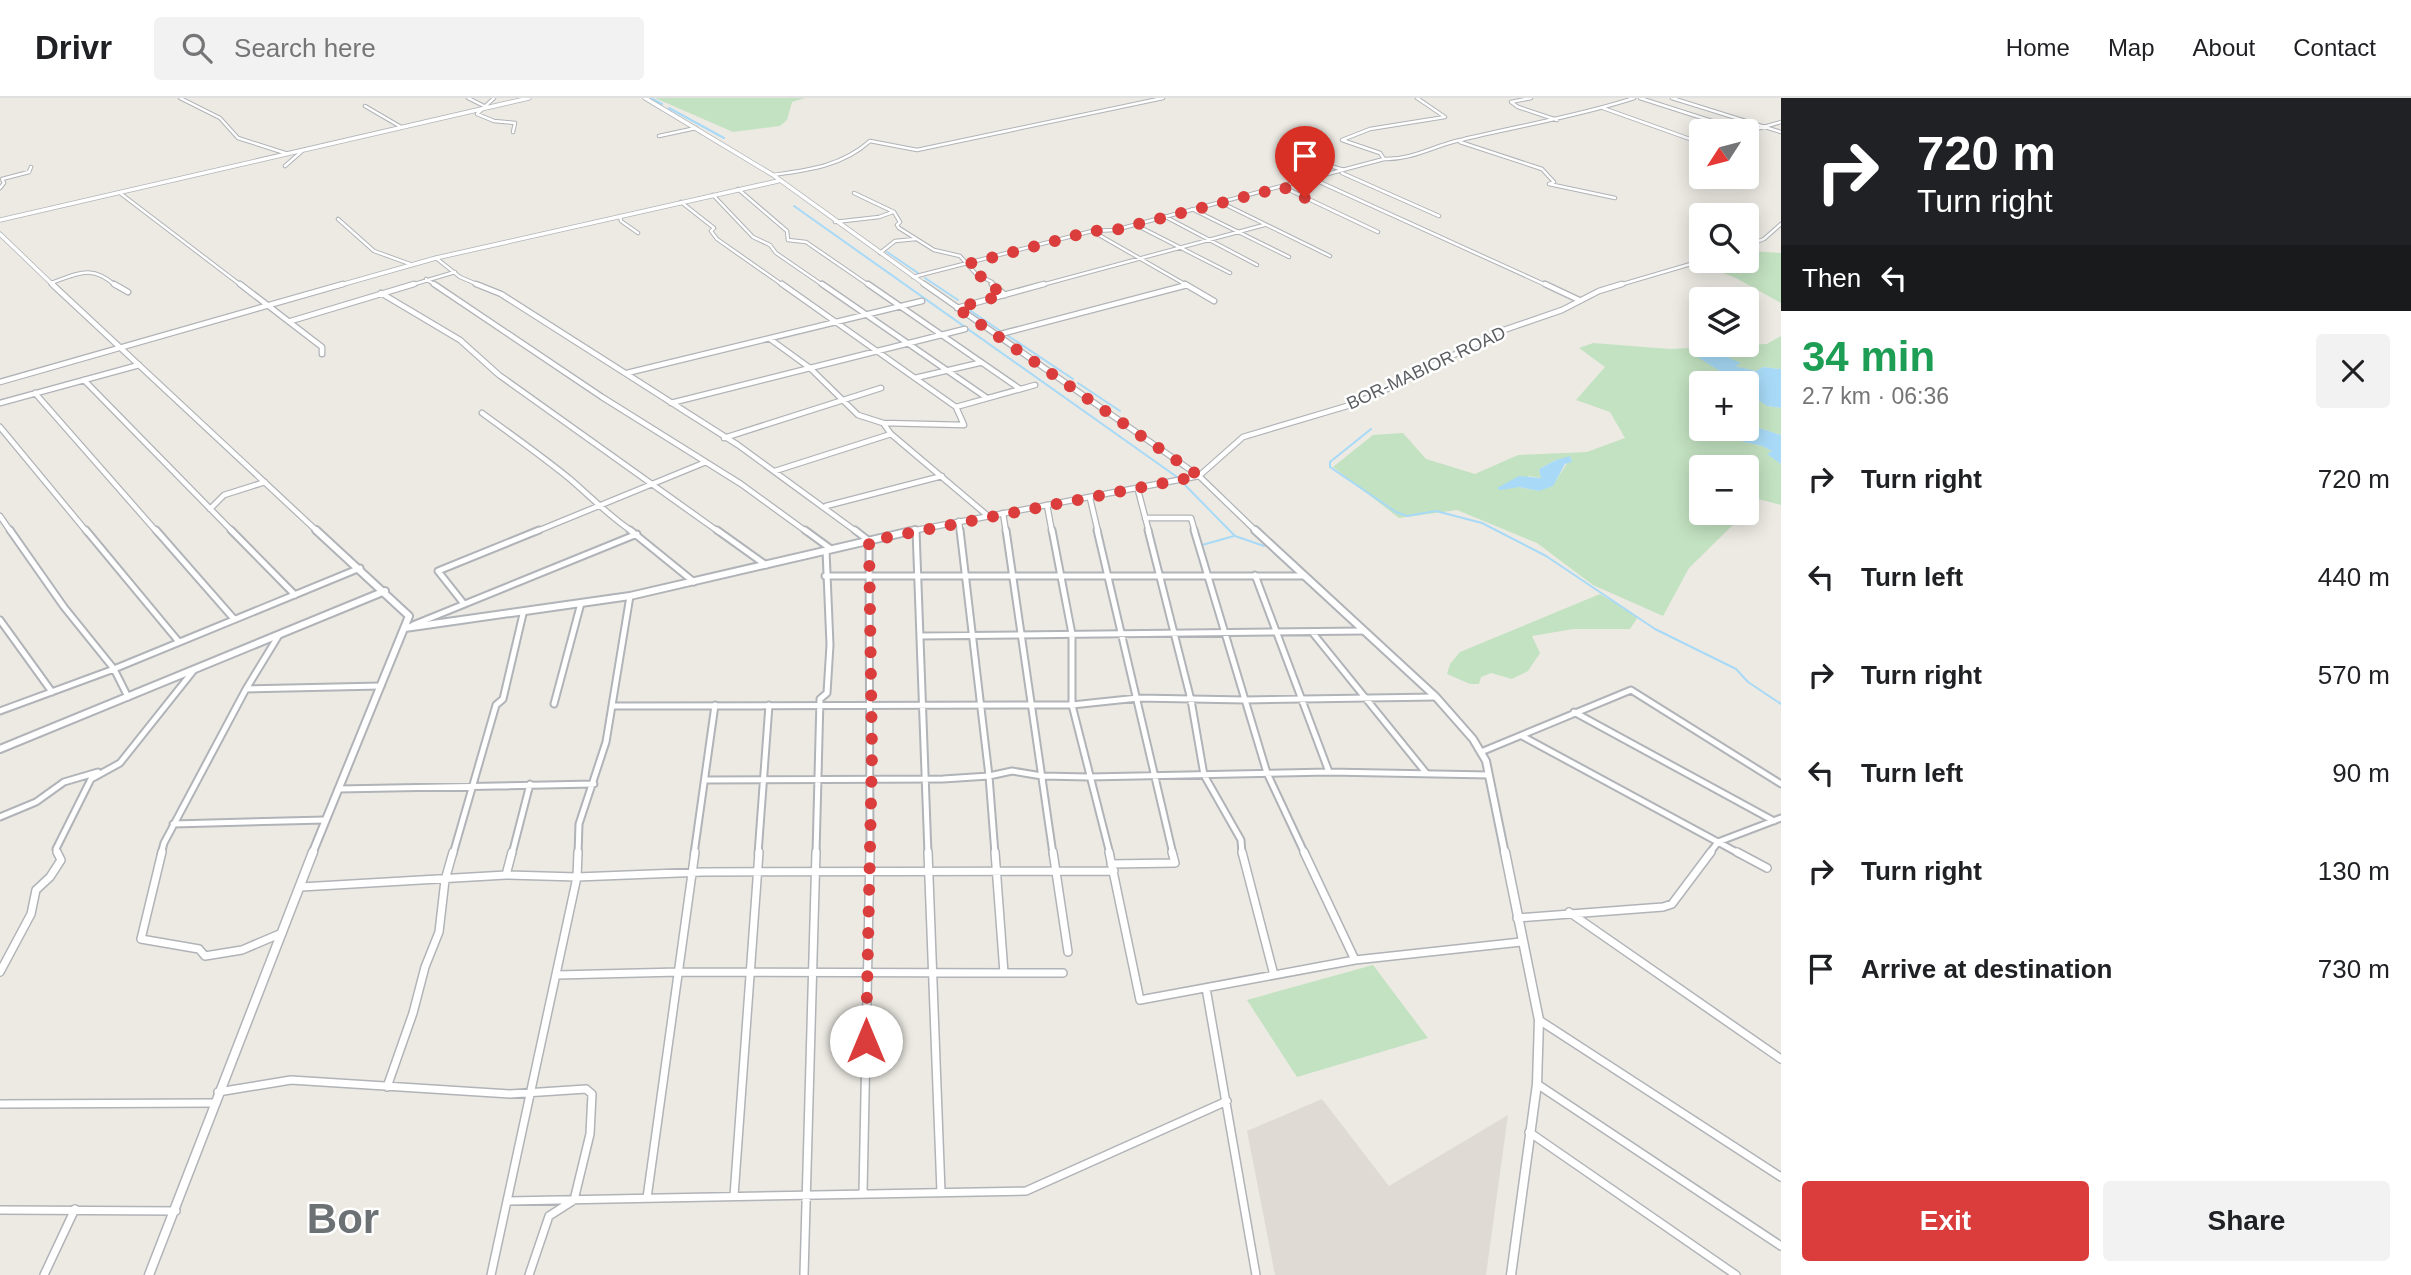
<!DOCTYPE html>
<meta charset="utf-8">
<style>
body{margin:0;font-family:Helvetica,sans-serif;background:#f2f2f2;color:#202124;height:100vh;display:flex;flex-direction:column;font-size:26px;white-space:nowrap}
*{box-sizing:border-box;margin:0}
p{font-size:23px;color:#757577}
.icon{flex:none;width:38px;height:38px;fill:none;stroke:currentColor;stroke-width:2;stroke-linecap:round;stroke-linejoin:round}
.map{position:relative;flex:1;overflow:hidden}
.panel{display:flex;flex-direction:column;background:#fff;width:630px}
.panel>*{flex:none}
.top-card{background:#202124;color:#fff;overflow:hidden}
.needle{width:46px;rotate:234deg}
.tools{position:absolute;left:1689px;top:21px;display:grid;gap:14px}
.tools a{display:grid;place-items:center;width:70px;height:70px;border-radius:7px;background:#fff;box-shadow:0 4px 18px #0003;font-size:35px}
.pin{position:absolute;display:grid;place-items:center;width:60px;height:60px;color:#fff;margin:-72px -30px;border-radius:50% 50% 50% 0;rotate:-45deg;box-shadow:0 0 7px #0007}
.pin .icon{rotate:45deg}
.me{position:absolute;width:77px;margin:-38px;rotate:0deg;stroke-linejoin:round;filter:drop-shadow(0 0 5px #0008)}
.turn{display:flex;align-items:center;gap:24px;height:147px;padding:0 21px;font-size:32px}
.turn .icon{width:91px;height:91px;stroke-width:2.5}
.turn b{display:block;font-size:49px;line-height:60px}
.then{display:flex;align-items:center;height:66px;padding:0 21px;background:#0003;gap:14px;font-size:26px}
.round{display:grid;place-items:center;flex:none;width:74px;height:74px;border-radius:7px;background:#f2f2f2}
.overview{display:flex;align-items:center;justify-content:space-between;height:119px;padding:0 21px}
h1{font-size:42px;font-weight:700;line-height:52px;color:#1e9e55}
.primary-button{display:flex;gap:14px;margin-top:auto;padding:14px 21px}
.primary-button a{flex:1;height:80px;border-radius:7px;background:#da3d3b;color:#fff;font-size:28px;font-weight:700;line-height:80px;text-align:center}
.primary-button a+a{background:#f2f2f2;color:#202124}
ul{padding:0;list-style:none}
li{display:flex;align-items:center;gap:21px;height:98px;padding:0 21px}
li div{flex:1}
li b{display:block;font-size:26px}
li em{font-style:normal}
header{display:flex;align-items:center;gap:42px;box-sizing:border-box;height:98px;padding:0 35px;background:#fff;border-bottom:2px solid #e0e0e0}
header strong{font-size:33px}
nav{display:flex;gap:38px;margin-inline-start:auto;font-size:24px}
.search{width:490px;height:63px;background:#f2f2f2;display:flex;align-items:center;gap:18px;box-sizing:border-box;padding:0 24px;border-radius:7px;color:#757577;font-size:26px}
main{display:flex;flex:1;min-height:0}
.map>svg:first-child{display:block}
.education{fill:#dfdbd4}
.green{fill:#c3e2c1;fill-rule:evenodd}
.water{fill:#a8daf7}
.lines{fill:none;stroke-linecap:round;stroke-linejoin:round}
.stream{stroke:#a8daf7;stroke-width:2}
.minor-far3-casing{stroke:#b0b3b7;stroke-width:4.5}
.minor-far2-casing{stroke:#b0b3b7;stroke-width:7}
.minor-far1-casing{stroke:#b0b3b7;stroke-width:9}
.minor-casing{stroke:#b0b3b7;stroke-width:10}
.tertiary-far3-casing{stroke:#b0b3b7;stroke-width:5}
.tertiary-far2-casing{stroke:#b0b3b7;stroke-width:7}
.tertiary-far1-casing{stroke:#b0b3b7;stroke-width:10}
.tertiary-casing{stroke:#b0b3b7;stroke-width:11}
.minor-far3{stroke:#fff;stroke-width:2.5}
.minor-far2{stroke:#fff;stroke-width:4.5}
.minor-far1{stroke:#fff;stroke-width:5}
.minor{stroke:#fff;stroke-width:7}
.tertiary-far3{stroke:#fff;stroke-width:3.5}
.tertiary-far2{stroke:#fff;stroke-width:4.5}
.tertiary-far1{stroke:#fff;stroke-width:6}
.tertiary{stroke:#fff;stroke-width:8}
.route{stroke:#da3d3b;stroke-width:12;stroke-dasharray:0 21.6}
.labels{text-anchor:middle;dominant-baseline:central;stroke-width:5;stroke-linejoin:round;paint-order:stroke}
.far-street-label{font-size:18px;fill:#5b5f62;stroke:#fff}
.near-town-label{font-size:42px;font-weight:bold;fill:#6c7174;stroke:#fff}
</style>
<header>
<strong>Drivr</strong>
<div class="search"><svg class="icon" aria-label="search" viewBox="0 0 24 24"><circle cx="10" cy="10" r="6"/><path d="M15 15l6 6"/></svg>Search here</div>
<nav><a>Home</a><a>Map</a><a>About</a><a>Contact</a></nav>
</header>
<main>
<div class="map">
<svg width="1781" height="1177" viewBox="0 0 1781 1177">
<rect width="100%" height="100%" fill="#eceae3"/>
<path class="education" d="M1322,1001l67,87 119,-71 -22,160h-211l-28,-144z"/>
<path class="green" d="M655,0h150l-13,4 -5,18 -7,6 -47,6z
M1751,153l30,2v50l-45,-25 -29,-11 8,-6h31l1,-9z
M1781,238v33l-18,-2 -7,4 -59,-14 55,17 15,32 14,2v27l-34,-11 -1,-41h-45v46h17l18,11 26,6 11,5 -5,3 13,10v41l-23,-6 -11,12 -1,-44h-45v46h44l-56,55 -26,48 -70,-31 -56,-42 -80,-33 -58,8 -66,-51 40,-32 30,-2 23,26 49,15 43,-19 69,-3 38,-14 -15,-26 -34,-12 29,-33 -26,-19 14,-5 77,6 97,-5zM1571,359l-16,25 -16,9 -20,-4 10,-11 12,2 -2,-9 17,-9z
M1600,496l38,23 -8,12h-57l-41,7 8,17 -12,18 -16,8 -21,-6 -10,4 -2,7h-9l-23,-10 3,-10 10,-12z
M1373,867l55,73 -131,39 -50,-77z"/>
<path class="water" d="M1720,256l21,9 -6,3 21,5 7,-4 18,2v39l-14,-2 -10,-7 -5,-25 -26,1 -30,-19z
M1747,326l34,11v29l-14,-10 5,-3 -10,-5 -26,-6 -18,-11h28z
M1570,358l2,6 -7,2 -12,22 -14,5 -20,-4 -19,3 -3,-2 22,-12 22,2 -2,-9 17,-9z"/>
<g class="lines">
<path class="stream" d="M651,0l11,6
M669,10l55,30
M794,108l383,271
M887,154l31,21
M925,180l33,22
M968,211l34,23
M1007,237l66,44
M1078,285l42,28
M1371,331l-41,33v5l66,45 11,4 29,-5 46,12 64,33 109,73 81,40 12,13 33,22
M1181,383l54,55 29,10
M1202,447l32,-9"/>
<defs>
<path id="minor-far3" d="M180,0l40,20 18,20 50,16
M468,0l16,8
M494,0l-17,16 17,7 21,2 -2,9
M1531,0l-20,4 7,5 39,13
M1640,0l103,33
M1672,0l109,34
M365,8l36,21
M1603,10l98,35
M1746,34l35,-10
M659,38l37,-8
M1460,44l82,27 12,13 -5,2 66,14
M1285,55l59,17
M1384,61l-4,-6 -38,-13 28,-11 75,-12 -28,-19
M285,68l16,-14
M1342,75l97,43
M773,77c36,-5 69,-9 97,-34l47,9 246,-52
M1313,81l235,107
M1283,89l95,45
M0,90l4,-5 -2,-4 27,-7 2,-5
M738,91l49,42 1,9 18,2 64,44
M120,95l122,93
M854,95l40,19 6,10 -3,3 2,3 35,22 26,6 16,18 16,8v4
M713,97l40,42 17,8 6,8 48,33
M681,104l33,26 -3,3 6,8 67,47
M1220,104l110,54
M1192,111l97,48
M620,118l1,5 17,12
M1164,118l93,49
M338,121l36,32 36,13
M835,124l44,-5 14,-5
M1136,127l94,48
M1092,133l96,55
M1746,148l18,-7 17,-15
M880,155l15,-12 21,-2
M436,160l24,19 21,9
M913,179l179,-46 23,-1 269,-71c26,1 48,-12 72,-18 60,-15 120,-24 178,-43
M426,181l11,7
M51,185c28,-10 41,-19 65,3
M408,188l47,-14
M1038,188l226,-61
M1183,188l4,-1
M1616,188l85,-25"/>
<path id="minor-far2" d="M114,186l14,8
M240,186l82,63v7
M434,186l168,113 139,87 66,48
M476,186l25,10 237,151 119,87
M782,186l174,123
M822,186l165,114
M868,186l152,105
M992,186l13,11
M1185,186l29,17
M1545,186l34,16
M381,195l79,47 39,35 220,157
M957,210l87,-24
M291,223l123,-37
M997,237l190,-50
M770,241l40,29 48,47 25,8 8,11 97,82
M627,275l295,-72
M915,280l64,-15
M84,282l149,152
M35,295l122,139
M0,305l139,-38
M671,305l294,-74
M482,315c30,22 60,43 88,66 21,18 40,38 63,53
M883,325l81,2 -8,-18 79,-22
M0,329l87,105
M724,340l157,-50
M775,373l116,-37
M1199,378l44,-39 104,-31 30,-12 124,-63 61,-21 37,-19 23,-7
M1138,392l11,42
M1090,400l8,34
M1047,407l5,27
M826,408l116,-30
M210,411l14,-14 41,-13
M1003,415l3,19
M0,418l11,16
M1145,420h46l4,14
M959,423l1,11
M535,434l171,-70"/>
<path id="minor-far1" d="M10,432l54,77 50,62 14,28
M86,432l93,112
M156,432l78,89
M231,432l64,65
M630,432l64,52
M717,432l49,35
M805,432l26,19
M855,432l14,11 1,313
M916,432l12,324
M960,432l29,246 6,78
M1006,432l47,324
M1052,432l20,104v71l38,149
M1097,432l76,324
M1148,432l43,170 13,75 37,65 1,14
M1194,432l73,243 38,81
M1255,477l74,197
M825,478h479
M464,506l-26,-33 101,-41
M0,522l52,72
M413,527l224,-91
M1312,534l115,142
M920,538l444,-5
M246,591l135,-3
M554,606l27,-101
M612,608l460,-1 66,-7 107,2 191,-3
M0,613l114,-42 246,-101
M1574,614l200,109
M1522,638l218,118
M1481,654l150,-62 150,94
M705,682l238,-1 46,-3 23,-5 30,5 47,1 240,-5 160,3
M338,691l256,-5
M0,719l36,-15 28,-20 34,-10
M173,726l152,-4
M58,756l-2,-5 35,-70 29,-16 74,-93
M161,756l3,-11 82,-154 33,-54
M453,756l43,-149 7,-6 20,-85
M512,756l18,-70
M578,756l1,-30 27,-82 24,-146
M694,756l21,-149
M758,756l11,-149
M816,756l4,-155 7,-6 3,-48 -4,-95
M1709,756l9,-12 63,-24"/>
<path id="minor" d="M162,754l-21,87 58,10 6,7 37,-6 40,-17
M928,754l13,340
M995,754l9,121
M1053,754l15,100
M1109,754l31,148 215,-40 -51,-108
M1242,754l32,123
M1737,754l30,16
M1111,766l64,-1 -3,-11
M506,777l6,-23
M301,789l205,-12 71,2 126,-5 411,-1
M1569,814l212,147
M1517,820l146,-11 9,-3 39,-52
M1355,862l166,-18
M0,874l31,-58 5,-24 14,-13 11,-17 -4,-8
M557,877l122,-3 384,1
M1206,890l50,287
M1539,922l242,157
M1537,986l244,162
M387,989l26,-74 12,-46 14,-35 6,-52 8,-28
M218,994l73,-12 219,14 76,-5 6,5 -2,40 -16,66 -25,16 -20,59
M0,1006l213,-1
M1529,1034l207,143
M863,1095l7,-341
M734,1098l25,-344
M647,1100l48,-346
M507,1103l519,-10 201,-90
M0,1112l176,1
M44,1177l31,-66
M491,1177l86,-398 1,-25
M804,1177l12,-423"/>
<path id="tertiary-far3" d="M645,0l128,77 154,111
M0,122l529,-122
M0,136l54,52
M337,188l99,-28 342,-77"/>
<path id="tertiary-far2" d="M52,186l266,248
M924,186l275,192 58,56
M0,284l343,-98
M906,434l293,-56"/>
<path id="tertiary-far1" d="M1255,432l181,167 37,42 13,22 19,93
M405,530l225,-32 285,-66
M0,651l385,-158
M312,756l97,-238 -93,-86"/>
<path id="tertiary" d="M1505,754l34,168 -2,64 -26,191
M149,1177l164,-423"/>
</defs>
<use href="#minor-far3" class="minor-far3-casing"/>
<use href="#minor-far2" class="minor-far2-casing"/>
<use href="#minor-far1" class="minor-far1-casing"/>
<use href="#minor" class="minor-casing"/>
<use href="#tertiary-far3" class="tertiary-far3-casing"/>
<use href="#tertiary-far2" class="tertiary-far2-casing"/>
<use href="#tertiary-far1" class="tertiary-far1-casing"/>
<use href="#tertiary" class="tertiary-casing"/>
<use href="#minor-far3" class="minor-far3"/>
<use href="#minor-far2" class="minor-far2"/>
<use href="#minor-far1" class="minor-far1"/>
<use href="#minor" class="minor"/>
<use href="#tertiary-far3" class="tertiary-far3"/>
<use href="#tertiary-far2" class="tertiary-far2"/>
<use href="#tertiary-far1" class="tertiary-far1"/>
<use href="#tertiary" class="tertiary"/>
</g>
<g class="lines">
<path class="route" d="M866,943l6,-288 -3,-212 330,-65 -242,-168 46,-13 -11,-9v-4l-16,-8 -8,-10 124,-33 23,-1 168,-43 22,11"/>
</g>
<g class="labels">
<g class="far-street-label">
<text transform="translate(1426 270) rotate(-25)">BOR-MABIOR ROAD</text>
</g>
<g class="near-town-label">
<text x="343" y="1120">Bor</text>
</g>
</g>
</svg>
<div class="tools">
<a><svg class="needle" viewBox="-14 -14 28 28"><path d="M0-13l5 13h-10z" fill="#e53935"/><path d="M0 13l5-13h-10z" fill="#757577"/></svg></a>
<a><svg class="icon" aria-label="search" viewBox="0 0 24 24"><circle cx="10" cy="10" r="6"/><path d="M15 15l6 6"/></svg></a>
<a><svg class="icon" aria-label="layers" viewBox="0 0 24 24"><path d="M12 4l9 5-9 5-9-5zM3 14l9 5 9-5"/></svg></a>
<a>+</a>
<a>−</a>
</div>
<div class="pin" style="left:1305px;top:100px;background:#d93025"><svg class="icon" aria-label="arrive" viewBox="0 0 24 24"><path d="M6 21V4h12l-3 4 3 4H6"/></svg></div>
<svg class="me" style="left:866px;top:943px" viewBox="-20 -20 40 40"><circle r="19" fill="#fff"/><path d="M0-13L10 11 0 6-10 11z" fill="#da3d3b"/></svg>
</div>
<section class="panel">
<div class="top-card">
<div class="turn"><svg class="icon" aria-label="right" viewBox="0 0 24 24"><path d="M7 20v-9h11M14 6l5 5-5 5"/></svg><div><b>720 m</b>Turn right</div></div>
<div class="then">Then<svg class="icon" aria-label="left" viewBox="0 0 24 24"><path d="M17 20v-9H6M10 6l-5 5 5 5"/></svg></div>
</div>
<div class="overview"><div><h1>34 min</h1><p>2.7 km · 06:36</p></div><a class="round"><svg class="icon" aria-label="close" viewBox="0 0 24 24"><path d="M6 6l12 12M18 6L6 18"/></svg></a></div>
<ul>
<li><svg class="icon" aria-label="right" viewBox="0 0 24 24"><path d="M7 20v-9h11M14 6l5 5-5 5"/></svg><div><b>Turn right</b></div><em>720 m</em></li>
<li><svg class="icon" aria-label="left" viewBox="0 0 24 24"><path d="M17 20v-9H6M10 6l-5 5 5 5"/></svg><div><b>Turn left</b></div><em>440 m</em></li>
<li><svg class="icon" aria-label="right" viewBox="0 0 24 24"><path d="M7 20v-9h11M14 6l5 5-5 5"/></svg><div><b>Turn right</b></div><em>570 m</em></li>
<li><svg class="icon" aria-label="left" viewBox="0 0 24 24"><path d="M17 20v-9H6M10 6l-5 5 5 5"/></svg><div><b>Turn left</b></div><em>90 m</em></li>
<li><svg class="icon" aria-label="right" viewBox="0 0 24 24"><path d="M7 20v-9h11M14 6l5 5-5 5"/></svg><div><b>Turn right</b></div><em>130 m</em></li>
<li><svg class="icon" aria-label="arrive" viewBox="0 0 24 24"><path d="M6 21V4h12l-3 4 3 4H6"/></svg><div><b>Arrive at destination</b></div><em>730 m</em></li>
</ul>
<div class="primary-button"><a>Exit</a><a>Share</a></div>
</section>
</main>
